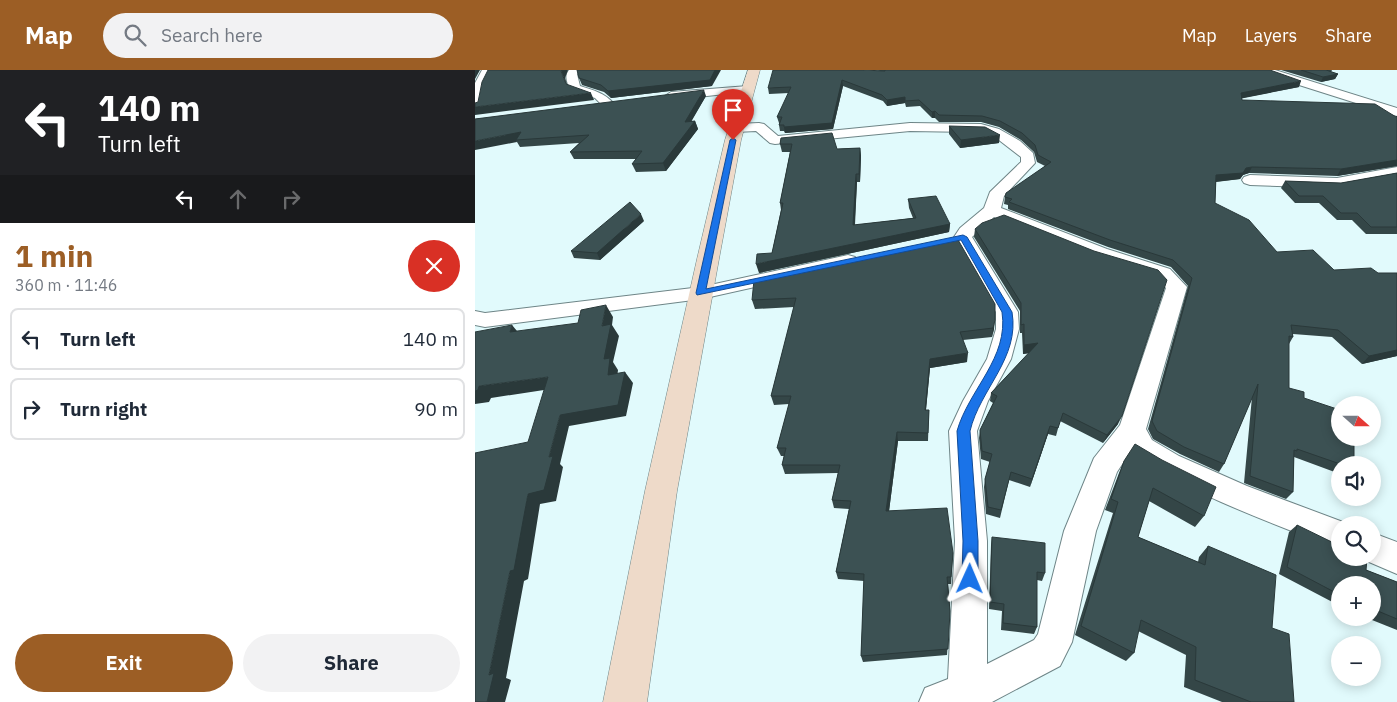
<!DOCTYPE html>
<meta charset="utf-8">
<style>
body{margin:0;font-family:"IBM Plex Sans",sans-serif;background:#f2f2f3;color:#1f2937;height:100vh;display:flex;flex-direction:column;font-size:19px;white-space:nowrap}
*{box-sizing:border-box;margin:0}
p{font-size:16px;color:#747a83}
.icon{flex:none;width:28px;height:28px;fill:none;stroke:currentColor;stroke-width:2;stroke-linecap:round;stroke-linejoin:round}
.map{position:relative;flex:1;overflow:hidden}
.sheet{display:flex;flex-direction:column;background:#fff;width:475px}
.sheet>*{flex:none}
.top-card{background:#202124;color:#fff;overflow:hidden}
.needle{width:32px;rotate:111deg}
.fabs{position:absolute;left:856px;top:326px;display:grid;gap:10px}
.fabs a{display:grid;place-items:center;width:50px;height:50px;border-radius:50%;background:#fff;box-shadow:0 2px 12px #0003;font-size:25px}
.pin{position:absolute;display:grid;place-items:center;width:42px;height:42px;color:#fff;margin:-51px -21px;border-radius:50% 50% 50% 0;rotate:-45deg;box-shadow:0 0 5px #0007}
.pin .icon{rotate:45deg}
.me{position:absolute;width:55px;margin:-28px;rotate:1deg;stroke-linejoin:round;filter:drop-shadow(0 0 4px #0008)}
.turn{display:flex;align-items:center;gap:18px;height:105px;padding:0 15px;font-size:22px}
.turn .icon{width:65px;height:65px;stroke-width:2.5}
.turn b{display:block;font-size:35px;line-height:42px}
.lanes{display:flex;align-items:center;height:48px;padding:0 15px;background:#0003;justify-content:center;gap:25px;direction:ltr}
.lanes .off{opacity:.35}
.round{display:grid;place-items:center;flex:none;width:52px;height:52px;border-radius:26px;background:#f2f2f3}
.overview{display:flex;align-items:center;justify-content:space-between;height:85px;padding:0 15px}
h1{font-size:30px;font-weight:700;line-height:38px;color:#9c5e25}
.button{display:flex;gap:10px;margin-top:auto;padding:10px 15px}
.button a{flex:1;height:58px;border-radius:30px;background:#9c5e25;color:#fff;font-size:20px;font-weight:700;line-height:58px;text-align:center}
.button a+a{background:#f2f2f3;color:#1f2937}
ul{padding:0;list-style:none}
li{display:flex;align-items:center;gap:15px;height:62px;margin:0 10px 8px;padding:0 5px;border:2px solid #e0e1e3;border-radius:8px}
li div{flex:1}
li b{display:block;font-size:19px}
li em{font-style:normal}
header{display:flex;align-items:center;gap:30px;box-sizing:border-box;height:70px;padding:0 25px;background:#9c5e25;color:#fff}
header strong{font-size:24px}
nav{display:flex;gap:28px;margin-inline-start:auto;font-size:18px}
.search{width:350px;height:45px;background:#f2f2f3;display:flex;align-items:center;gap:12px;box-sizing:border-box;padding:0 18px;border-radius:28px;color:#747a83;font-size:19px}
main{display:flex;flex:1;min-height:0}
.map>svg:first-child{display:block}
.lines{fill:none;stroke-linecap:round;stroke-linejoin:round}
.street-casing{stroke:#6e8587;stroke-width:2}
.secondary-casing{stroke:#6e8587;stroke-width:1}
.street{fill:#fff;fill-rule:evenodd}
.secondary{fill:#eedac9;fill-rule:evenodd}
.wall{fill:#344647}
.shaded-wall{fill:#2a393a}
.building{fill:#3c5153;stroke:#2a393a}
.route{fill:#1a73e8;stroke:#114b97}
</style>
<header>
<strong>Map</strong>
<div class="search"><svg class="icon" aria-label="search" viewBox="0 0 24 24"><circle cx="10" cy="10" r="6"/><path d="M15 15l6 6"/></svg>Search here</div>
<nav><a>Map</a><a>Layers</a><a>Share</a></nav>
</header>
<main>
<section class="sheet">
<div class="top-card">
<div class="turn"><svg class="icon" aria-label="left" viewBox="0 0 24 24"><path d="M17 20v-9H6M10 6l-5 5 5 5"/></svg><div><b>140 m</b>Turn left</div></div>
<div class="lanes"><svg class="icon" aria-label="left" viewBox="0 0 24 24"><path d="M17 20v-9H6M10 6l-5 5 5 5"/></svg><svg class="icon off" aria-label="ahead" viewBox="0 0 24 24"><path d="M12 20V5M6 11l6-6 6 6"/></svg><svg class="icon off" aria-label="right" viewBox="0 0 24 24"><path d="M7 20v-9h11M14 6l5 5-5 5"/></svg></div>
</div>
<div class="overview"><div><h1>1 min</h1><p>360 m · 11:46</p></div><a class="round" style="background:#d93025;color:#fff"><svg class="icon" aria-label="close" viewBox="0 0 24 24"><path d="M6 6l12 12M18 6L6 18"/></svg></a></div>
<ul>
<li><svg class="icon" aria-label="left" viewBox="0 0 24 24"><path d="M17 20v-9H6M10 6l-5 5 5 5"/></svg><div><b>Turn left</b></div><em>140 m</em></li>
<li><svg class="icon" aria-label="right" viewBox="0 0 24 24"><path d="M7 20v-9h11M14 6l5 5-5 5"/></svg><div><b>Turn right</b></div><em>90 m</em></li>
</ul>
<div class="button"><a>Exit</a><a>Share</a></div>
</section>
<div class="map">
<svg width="922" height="632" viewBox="0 0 922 632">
<rect width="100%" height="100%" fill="#e1fafc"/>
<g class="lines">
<defs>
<path id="street" d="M7,0h10l-8,18 -3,19 -6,4v-28z
M94,0h12l-4,4 3,12c13,4 25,7 34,18l-2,3h-8l-9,-9 -24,-8c-4,-6 -7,-14 -2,-20z
M784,0h16l122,38v8l-120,-38z
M273,16l4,1 2,2 -2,2 -81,9 -6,-4 6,-4z
M284,53l5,1 14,12 132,-13 71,1 18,5 21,12 13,12 2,10 -31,33 -3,12 106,41 63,20 17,18 -41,142 6,11 27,16 68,30 104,39h-11v25c-71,-28 -143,-54 -208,-94l-2,-4 -13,20 -21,59 -24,111 -12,24 -68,36h-73l6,-14 23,-9 7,-138 -6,-110 14,-30 24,-42 9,-30v-17l-42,-75 6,-9 24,-20 6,-16 31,-30v-5l-26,-20 -10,-4 -13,-1 -62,-1 -135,13 -5,-1 -14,-12 -20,1 -7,-4 7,-4zM519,147l99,40 63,20 10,11 -46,137 -26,33 -30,73 -26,103 -4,6 -47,24v-123l-10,-110 11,-30 23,-42 8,-30 -1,-17 -46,-75z
M922,97v10l-60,11 -87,-3 -6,-2 -2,-3 2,-3 6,-2 87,3z
M373,185l7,2 3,4 -3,4 -154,34 -216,28 -10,-2v-14l10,2 216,-26z
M898,463l24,9v32l-35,-15 -1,-1h12z"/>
<path id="secondary" d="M273,0h12l-19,70 -22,119 -42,232 -30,211h-44l42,-211 52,-232 28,-119z"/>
</defs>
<use href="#street" class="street-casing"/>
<use href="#secondary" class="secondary-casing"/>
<use href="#street" class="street"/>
<use href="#secondary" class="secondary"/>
</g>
<path class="wall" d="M402,0h393l29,17 -57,11v2l154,17 1,-1v50l-60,10 -88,-3 -6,2 -3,4 -24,3 -1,21 62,49 57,18 44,3h19v83l-35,8 -30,-27 -39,-3v3l-4,7v44l15,10 50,67h-14v9l-46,-17 -1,35 -7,7 -42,-16 8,-86 -28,67 -5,8 -39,-18 -27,-15 -5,-10 40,-143 -17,-19 -63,-20 -100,-38v-4l-4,-1 1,-7 40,-31 -8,-4 -3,-10 -13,-12 -22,-13 -18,-5h-42l-4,-4h-3l-12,-12 -14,1 -1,-4 -18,3 -4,-5 -40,-15 -10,43 -48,4 -1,-2h-4l-1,-6v-2l-2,-6 12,-24 -20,1 -1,-6 112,-17z
M806,0h51l-1,2 7,2 -3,5 -14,3z
M104,8l133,8 -101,12 -7,-6 -22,-7z
M231,26l-15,25h4l3,8 -32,42 -30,1 -4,-8 4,-5h-62l-4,-7 9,-9 -59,4 -3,-5 -42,-23z
M474,56l50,17 -39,5 -11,-14z
M306,68l56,11 23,-1 1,8 -1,26h-3l-2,43 58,-7 -4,-10 -1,-9 42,25 -1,8 -190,41 13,-20 9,-43 -1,-7 10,-51h-8l-2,-8z
M922,103v61h-31l-14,-14h-15l-18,-17h-24l-14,-15 4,-7 56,2z
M169,151l-44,39 -26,-2 -3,-7z
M500,159l143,195 -15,19 -43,-22 -4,15 -8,-2 -18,53 -21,-7 -9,38 -14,-4 -2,-27 1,-8 5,-17 -9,-3 -2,-21 1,-8 13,-27 -3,-2 1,-8 38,-40 -6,1 -1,-21h-2v-22l-46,-74z
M482,168l37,91 -2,8 -29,3 4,22 -37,6 -4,42h3l-1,31h-30l-9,70 64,42 -2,31h-3l2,27 -3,44 -84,7 -2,-6 3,-75 -26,-2 -2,-7 13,-63 -15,-1 -2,-8 6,-27 -53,1 -3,-9 2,-9h-3l-4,-8 12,-44 -15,1 -3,-9 23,-89 -39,2 -3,-9z
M649,391l80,55 -9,11 -46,-26 -11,36 60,25 1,-5 9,-11 64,82 22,74h-72l-38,-15 2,-32 -48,-24 -4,22 -8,8 -51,-26 38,-122 -8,-3 14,-37z
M822,455l69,45 31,12v48l-30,-12h6v-33h-33v21l-61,-32 10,-42z
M517,467l53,36 -3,8 -5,-1v47l-3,7 -33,-4 1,-19 -13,-2 2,-64z"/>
<path class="shaded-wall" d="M0,0h5l-5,9z
M87,0h6l-3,8 4,13 -8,-20z
M240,0h6l-9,16 -101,12 -3,-7z
M863,4l-3,5 -14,3 2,-5z
M367,10l1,6 -10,43 -48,4 -1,-6z
M826,11l-2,6 -60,12 2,-6z
M229,20l2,6 -19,33 -2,-7z
M116,23l3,7 -119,15v-8z
M430,27v6l-18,3v-6z
M460,41v7h-3v-6z
M220,51l3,8 -32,42 -3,-8z
M46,62l-5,8 1,2 -42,8v-9z
M525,65l-1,8 -39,5 1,-8z
M385,78l1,8 -1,26 -1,-8z
M922,90v6l-60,10 4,-7z
M777,97l-3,6 -6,2 -3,4 -27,3 3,-7z
M381,104l1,8 -3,52 -1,-9z
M166,144l3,7 -44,39 -3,-7z
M475,154l-1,8 -190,41 -3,-9z
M131,235l7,12 -1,8 7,11 -6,26 5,8 -2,16 -8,-11 -4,-16 -2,-33z
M520,250l-1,9 -2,8 1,-9z
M37,255l10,12 -12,-5z
M563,273l-1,9 -14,2 1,-9z
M922,280v6l-35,8 7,-8z
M493,283l-1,9 -37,6 -5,51v-9l5,-51z
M150,302l8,11 -7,33 -57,10 -9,38 3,3 -7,34 -16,3 -12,75 -4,2 -18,97 5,2 -6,22h-18l2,-27 21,-104 18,-77 21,-37 11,-42z
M73,307l9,11 -66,10 -2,4 -14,2v-13l4,-5z
M647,346l-4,8 -15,19 4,-8z
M575,356l-2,8 -18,53 2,-8z
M422,362l1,9 -10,78 -2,-8z"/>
<path class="building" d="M13,0h74l-1,1 5,13 25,9 -116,14v-4l3,-1 4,-20z
M102,0h138l-5,10 -102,11 -7,-6 -22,-7z
M298,0h90l22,1v-1h385l31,11 -60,12 1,7 133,4 21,13 1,-1v44l-56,9 -89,-2 -6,1 -3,5 -27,2 -1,28 34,17 28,32 36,-2 21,20 37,-2 7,5h19v77l-28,6 -31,-26 -47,-5 2,12 -4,-1v52l15,4v6l36,12v28h14v27h-11l-46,-16v2l-3,-1 -1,42 -43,-16 8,-92 -34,80 -40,-17 -27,-16 -5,-10 40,-143 -19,-18 -63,-20 -101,-38 3,-3 -7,-2 1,-4 45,-31 -13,-7 -3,-10 -13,-12 -22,-12 -18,-5 -43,-1 -4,-4 -3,1 -13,-12 -14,1v-4l-18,3 -5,-5 -40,-15 -10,43 -48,4v-2h-5l3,-8h-5l14,-30 -23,1z
M826,0h25l12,4 -15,3z
M229,20l-19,32 10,-1 -32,42 -31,1 10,-13 -72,1 19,-17 -73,5 5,-8 -46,9v-22z
M474,56l36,1 15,8 -39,5z
M357,63l5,16 23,-1 -1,26h-3l-3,51 63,-7 -8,-19 28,-3 14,28 -194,40 1,-10 15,-1 11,-50h-3l12,-59h-12l1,-6z
M922,103v54h-26l-14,-14h-16l-18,-17h-24l-14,-15 56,2z
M155,132l11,12 -44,39 -26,-2z
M529,145l90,36 64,19 9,10 -45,136 -15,19 -44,-22 -5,15 -8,-2 -18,53 -21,-7 -10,38 -13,-3 -3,-28 7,-25 -10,-3 -2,-21 17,-34 -6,-3 47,-50 -14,2v-21l-3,1v-22l-46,-74 7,-6z
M482,168l38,66v16l-2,8 -33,4 8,21 -38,6 -5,51h4l-1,23 -31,-1 -11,79 61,-3 6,45 -2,24h-4l3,34 -2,38 -87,7 3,-82 -28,-2 15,-71 -19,-1 8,-35h-58l4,-17h-9l14,-52h-20l25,-98 -44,2 2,-20z
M131,235l-4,21 9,-2 -7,35 6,-1 -2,17 17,-3 -7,33 -58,10 -11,42 4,-1 -9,34 -16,4 -14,76 -4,1 -21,104 5,-2 -7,29h-12v-249l53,-11 20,-65 -69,9 -1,4 -3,1v-59l37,-7 -2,7 68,-9 3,-13z
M660,374l27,16 54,27 -12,29 -51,-28 -15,49 67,28 3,-19 68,29 -4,53 17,6 5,68h-43l-56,-22 1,-33 -55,-27 -7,33 -53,-27 37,-124 -7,-3 13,-38z
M822,455l43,21v12h24l3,1 -1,11 31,12v37l-24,-10v-24h-33v10l-53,-28z
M517,467l53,6v30l-8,-1v55l-34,-4 1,-19 -14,-2z"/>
<path class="route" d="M258,68l3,2 -30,149 257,-54 4,2 45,75c8,46 -32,77 -42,119l8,110v38l-3,5 -5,2 -6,-2 -2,-5 1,-38 -6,-110c12,-42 52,-73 45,-119l-41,-72 -264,55 -1,-2 34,-153z"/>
</svg>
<div class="fabs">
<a><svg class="needle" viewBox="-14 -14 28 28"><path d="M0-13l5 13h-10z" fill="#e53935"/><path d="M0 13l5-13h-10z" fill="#747a83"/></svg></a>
<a><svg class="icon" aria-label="sound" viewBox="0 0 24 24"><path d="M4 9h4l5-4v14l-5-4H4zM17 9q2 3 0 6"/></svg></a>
<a><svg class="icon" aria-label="search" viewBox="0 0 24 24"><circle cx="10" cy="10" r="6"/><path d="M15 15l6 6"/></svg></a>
<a>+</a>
<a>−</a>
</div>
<div class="pin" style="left:258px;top:70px;background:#d93025"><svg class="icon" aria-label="arrive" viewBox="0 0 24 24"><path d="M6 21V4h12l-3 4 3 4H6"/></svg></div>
<svg class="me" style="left:495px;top:509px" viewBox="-20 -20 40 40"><path d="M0-17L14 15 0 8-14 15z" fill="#1a73e8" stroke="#fff" stroke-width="4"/></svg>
</div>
</main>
